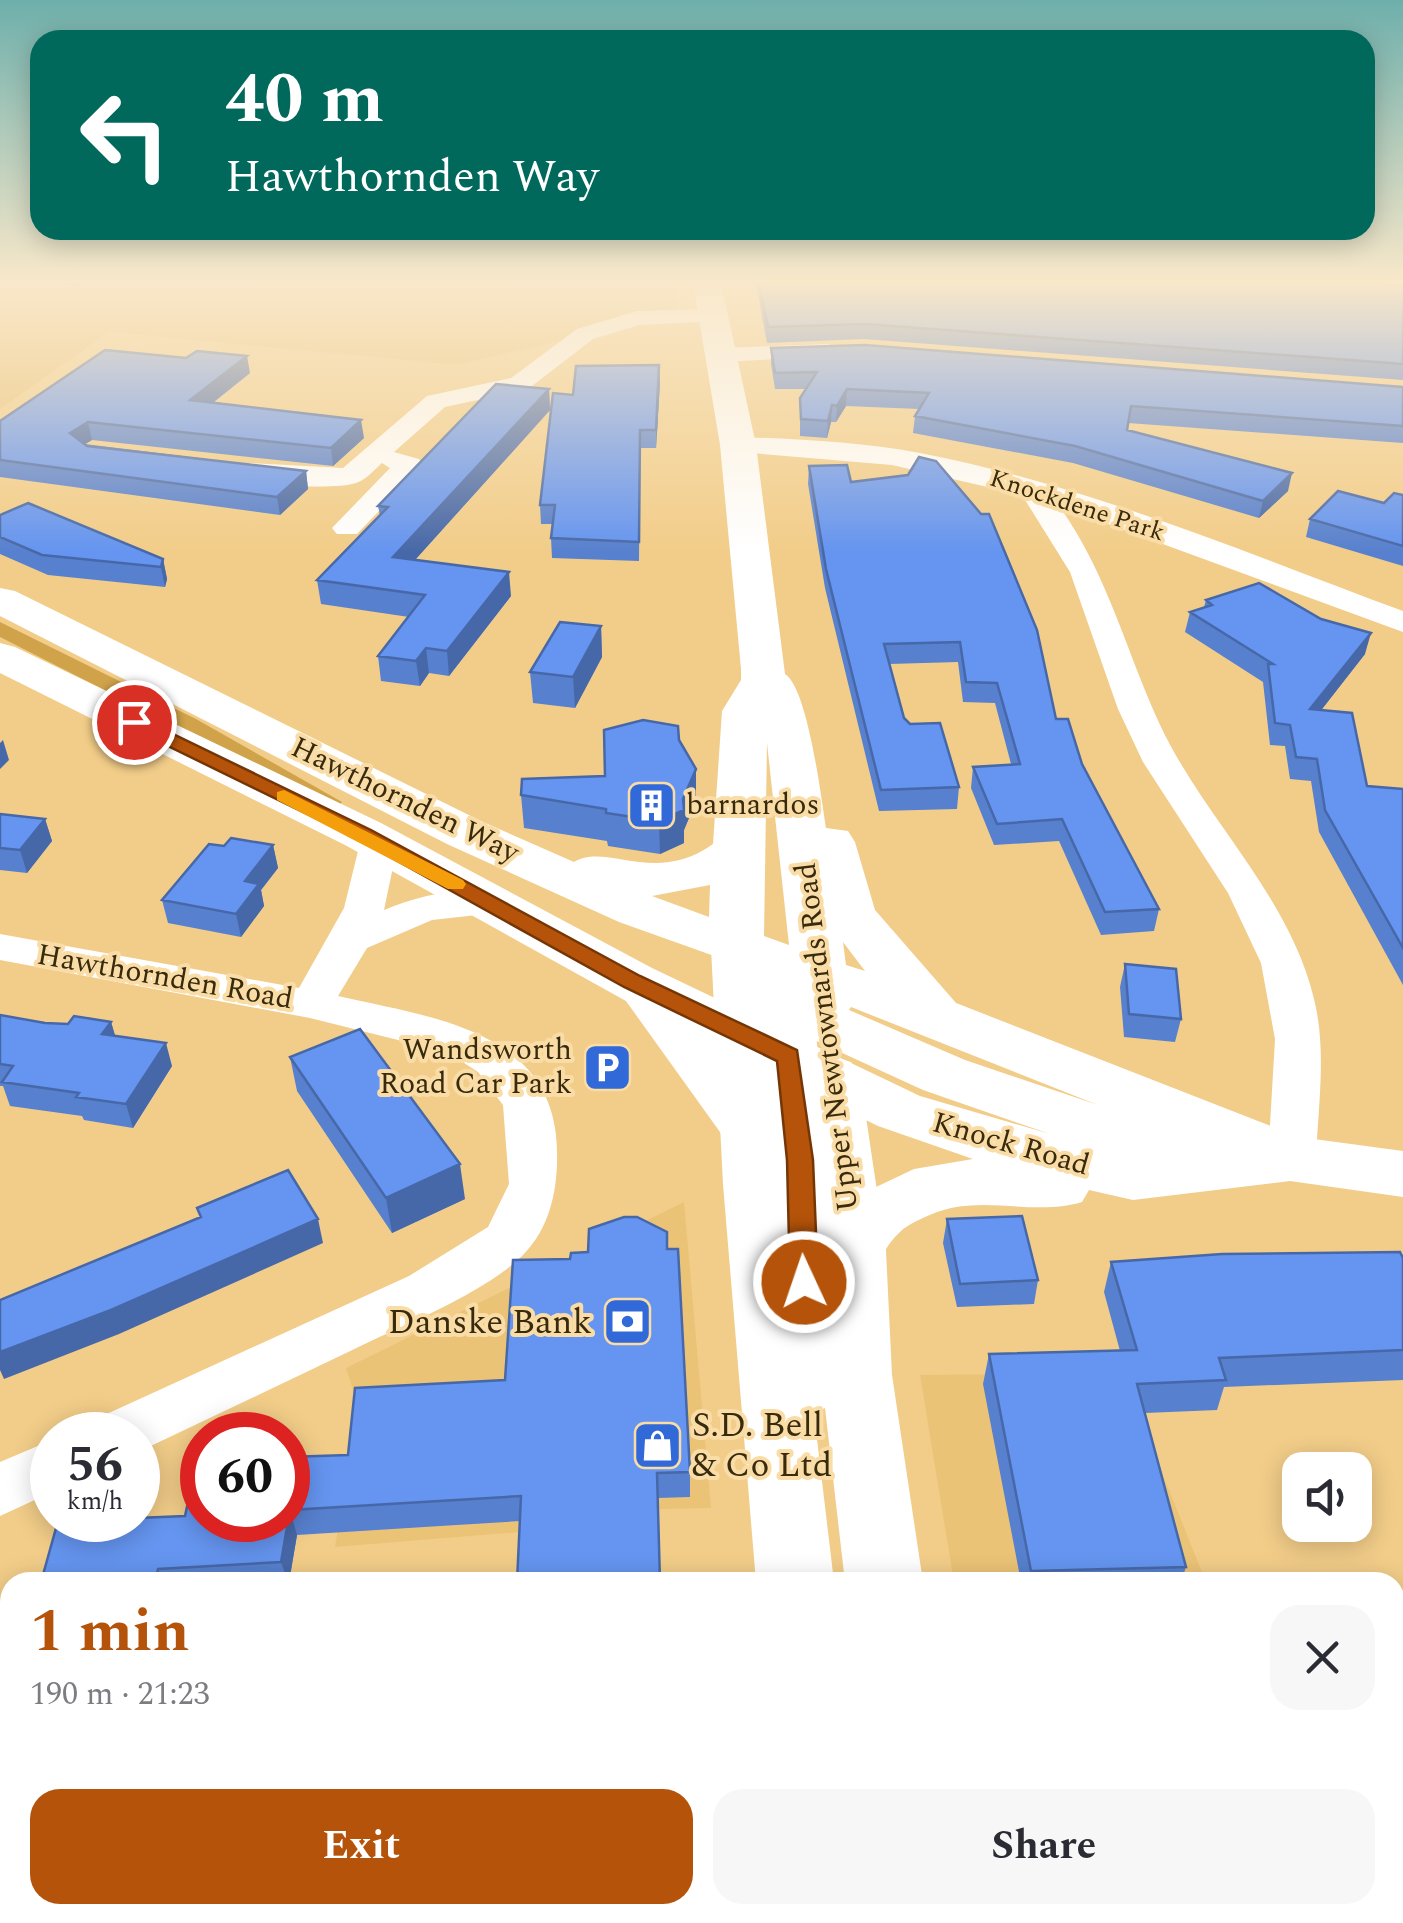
<!DOCTYPE html>
<meta charset="utf-8">
<style>
body{margin:0;font-family:Spectral,serif;background:#f7f7f7;color:#2b2b33;height:100vh;display:flex;flex-direction:column;font-size:38px;white-space:nowrap}
*{box-sizing:border-box;margin:0}
p{font-size:32px;color:#7c7c81}
.icon{flex:none;width:55px;height:55px;fill:none;stroke:currentColor;stroke-width:2;stroke-linecap:round;stroke-linejoin:round}
.map{position:relative;flex:1;overflow:hidden}
.side{position:absolute;left:0px;top:1572px;width:1405px;height:352px;display:flex;flex-direction:column;background:#fff;border-radius:30px 30px 0 0;box-shadow:0 5px 25px #0003}
.side>*{flex:none}
.banner{position:absolute;left:30px;top:30px;width:1345px;height:210px;border-radius:30px;box-shadow:0 5px 25px #0003;background:#00695c;color:#fff;overflow:hidden}
.tools{position:absolute;left:1282px;top:1452px;display:grid;gap:20px}
.tools a{display:grid;place-items:center;width:90px;height:90px;border-radius:20px;background:#fff;box-shadow:0 5px 25px #0003;font-size:50px}
.speed{position:absolute;left:30px;top:1412px;display:flex;gap:20px;font-size:50px;font-weight:700;text-align:center}
.speed>*{display:grid;place-content:center;width:130px;height:130px;border-radius:50%;background:#fff;box-shadow:0 5px 25px #0003;line-height:1}
.speed small{font-size:25px;font-weight:400}
.speed .limit{border:15px solid #d22;background:#fff;color:#111}
.pin{position:absolute;display:grid;place-items:center;width:85px;height:85px;color:#fff;margin:-42px;border:5px solid #fff;border-radius:50%;box-shadow:0 2px 10px #0007}
.me{position:absolute;width:110px;margin:-55px;rotate:357deg;stroke-linejoin:round;filter:drop-shadow(0 0 8px #0008)}
.turn{display:flex;align-items:center;gap:35px;height:210px;padding:0 30px;font-size:45px}
.turn .icon{width:130px;height:130px;stroke-width:2.5}
.turn b{display:block;font-size:70px;line-height:85px}
.round{display:grid;place-items:center;flex:none;width:105px;height:105px;border-radius:30px;background:#f7f7f7}
.headline{display:flex;align-items:center;justify-content:space-between;height:170px;padding:0 30px}
h1{font-size:60px;font-weight:700;line-height:75px;color:#b45309}
.cta{display:flex;gap:20px;margin-top:auto;padding:20px 30px}
.cta a{flex:1;height:115px;border-radius:30px;background:#b45309;color:#fff;font-size:40px;font-weight:700;line-height:115px;text-align:center}
.cta a+a{background:#f7f7f7;color:#2b2b33}
.map>svg:first-child{display:block}
.built{fill:#ebc377}
.green{fill:#d0a34b}
.lines{fill:none;stroke-linecap:round;stroke-linejoin:round}
.minor{fill:#fff;fill-rule:evenodd}
.major{fill:#fff;fill-rule:evenodd}
.highway{fill:#fff;fill-rule:evenodd}
.wall{fill:#5780ce}
.shaded-wall{fill:#4768a8}
.building{fill:#6595f0;stroke:#4768a8;stroke-width:2.5}
.route{fill:#b45309;stroke:#753606;stroke-width:2.5}
.slow{fill:#f59e0b}
.labels{text-anchor:middle;dominant-baseline:central;stroke-width:8;stroke-linejoin:round;paint-order:stroke}
.far-street-label{font-size:25px;fill:#382a0d;stroke:#f9dca6}
.street-label{font-size:30px;fill:#382a0d;stroke:#f9dca6}
.poi-label{font-size:30px;fill:#382a0d;stroke:#f9dca6;text-anchor:start}
.near-poi-label{font-size:35px;fill:#382a0d;stroke:#f9dca6;text-anchor:end}
</style>
<div class="map">
<svg width="1403" height="1923" viewBox="0 0 1403 1923">
<rect width="100%" height="100%" fill="#f2cd89"/>
<path class="built" d="M0,283h676l2,24 -61,11 -50,21 -109,26 -349,-33 -109,77z
M684,1202l27,306 -187,4 -5,20 -184,15 23,-141 -12,-38z
M1122,1373l84,209h-252l-34,-207z"/>
<path class="green" d="M0,622l196,97 146,83 -5,6 -337,-171z"/>
<g class="lines">
<path class="minor" d="M712,309l12,7 -4,5 -81,4 -46,14 -65,50 -83,18 -51,45 25,7 4,6 -66,69h-20l-5,-6 58,-60 -8,-5c-8,7 -16,17 -26,20 -21,7 -107,4 -120,-12l14,-8 93,5 84,-72 84,-18 66,-49 60,-18z
M829,344l12,7 -3,5 -118,6 -12,-7 12,-7z
M738,437c61,2 122,5 182,16 167,32 324,99 483,158v21l-344,-126c49,68 67,146 102,221 45,94 128,168 153,272 13,52 4,107 2,160l-7,13 -17,5 -17,-5 -7,-13 7,-120 -14,-76 -33,-70 -85,-131 -25,-53 -48,-137 -48,-77 -130,-30 -164,-14 -4,-6z
M379,831l14,4 5,8 -14,67c36,-15 82,-26 120,-16l6,9 -6,9 -72,8 -65,28 -29,48c85,20 206,31 218,139 4,42 -2,89 -33,120 -35,35 -107,65 -152,86 -77,37 -155,74 -233,111v-17h-48l8,-17 311,-142 79,-49 21,-43 -6,-79 -25,-33 -23,-15 -33,-11 -112,-28 -310,-58v-26l299,54 45,-80 16,-65 5,-8z
M52,1440v52l-52,24v-54z"/>
<path class="major" d="M738,931l19,5 8,12 6,59 29,-45 20,-5 20,5 8,13 -33,53 4,32 11,-4 21,6 9,15 26,174 6,124 31,207h-78l-20,-174 -11,6 20,168h-78l-33,-398 -12,-236 8,-12z
M830,1915h92l2,8h-92z"/>
<path class="highway" d="M693,283h28l35,162 29,229c23,15 36,123 41,154l22,3 7,11 20,68 81,93 343,134 104,14v46l-113,-16 -157,19 -44,-10 -7,12c-42,13 -87,-3 -131,6 -14,3 -40,14 -50,23 -30,27 -17,56 -71,38l-10,-18 35,-54 59,-28 59,-10 -95,-33 -152,-75 57,79 -9,16 -22,6 -22,-6 -104,-145 -281,-156 -345,-172v-30l15,4 366,176 271,145 268,128 130,38 -127,-44 -146,-67 -60,-66 -98,-35 -172,-78 -447,-228v-28l15,3 468,231 91,40c32,-20 81,24 139,-18l9,-133 19,-31v-11l-21,-224zM767,743l22,202 -25,-9zM710,885l-1,32 -57,-21zM843,942l22,29 -19,-6zM851,1007l247,98 -133,-45 -116,-50z"/>
</g>
<path class="wall" d="M47,283h38l-5,3z
M756,283h610l37,3v94l-539,-41 -97,4z
M771,348l632,39v56l-275,-20 -1,7 161,61 -29,27 -186,-55 -160,-30 2,-17 4,-7 -73,-3 -10,16h-5l-4,16 -27,-2v-38l6,-9h-31l-4,-25z
M250,373l-37,30 151,35 -31,28 -241,-26 -7,4 221,27 2,18 -28,26 -280,-38v-56z
M660,383l-4,65h-16l-1,113 -87,-3 -1,-20 2,-14h-12l-1,-19 33,-110z
M549,389l1,21 -135,150 96,36 -62,80 -20,-3 -9,13 -39,-5 -3,-25 31,-39 -88,-13 -4,-24 63,-64 -2,-10z
M809,466l42,16 205,237 26,45 77,145 -5,22 -53,4 -42,-94 -65,4 -23,-57 2,-21 38,-3 -16,-61 -32,-1 -5,-40 -69,2 15,54 55,69 -2,22 -78,2 -54,-223 -17,-104z
M1403,495v71l-97,-29 4,-18 74,-16z
M0,515l163,44 4,20 -2,8 -117,-12 -48,-21z
M1206,600l159,54 -44,56 46,76 36,3v196l-84,-153 -8,-51 -21,-2 -5,-33 -15,-1 -7,-63 -78,-50 5,-20 14,-5z
M601,626l1,31 -27,51 -42,-5 -3,-31z
M679,740l17,29v32l-12,29v13l-24,11 -52,-8 -1,-5 -83,-13 -3,-33 84,-19z
M0,814l45,5 7,22 -25,32 -27,-3z
M273,845l5,23 -17,22 3,16 -23,31 -73,-14 -6,-23 62,-54z
M1125,964l56,55 -6,23 -51,-5 -4,-50z
M0,1015l45,8 23,1 43,-2 4,14 57,30 -39,62 -49,-8 -2,-4 -72,-10 -7,-20h-3z
M290,1057l175,142 -73,34 -95,-142z
M947,1219l91,61 -4,24 -77,3 -14,-64z
M667,1249l23,223v25l-32,1 -138,23 -223,14 -8,47h-248l144,-66 103,-59 60,-2 157,-75 65,-121z
M1403,1258v122l-179,7 -7,23 -72,3 41,154 -5,15h-160l-38,-198 6,-30 131,-3 -16,-59 7,-30z
M1026,1915h192l2,8h-192z"/>
<path class="shaded-wall" d="M247,356l3,17 -56,44 -4,-17z
M659,365l1,18 -4,65v-18z
M549,389l1,21 -154,171 -3,-24z
M847,389l-1,17 -10,16 1,-16z
M832,405l-1,17 -4,16 1,-17z
M361,420l3,18 -31,28 -2,-18z
M88,422l4,18 -18,11 -4,-18z
M306,471l2,18 -28,26 -3,-18z
M1292,473l-4,18 -29,27 4,-17z
M163,559l4,20 -2,8 -4,-20z
M509,572l2,24 -62,80 -2,-25z
M601,626l1,31 -27,51 -2,-31z
M1371,633l-6,21 -60,77 5,-22z
M426,648l3,25 -9,13 -4,-25z
M3,740l6,20 -9,9v-26z
M696,769v32l-12,29v13l-24,11 -1,-33 24,-22z
M45,819l7,22 -25,32 -7,-23z
M273,845l5,23 -17,22 3,16 -23,31 -5,-23 9,-33z
M111,1022l7,23 -16,-11z
M166,1043l6,23 -39,62 -7,-24z
M460,1164l5,35 -73,34 -6,-35z
M318,1219l5,24 -204,91 -115,45 -4,-9v-18z
M290,1510l7,25 -8,47h-1l-7,-20z
M158,1569l6,13h-9z"/>
<path class="building" d="M759,283h607l37,3v78l-538,-40 -97,3z
M865,345l538,42v39l-272,-20 -4,24 165,43 -29,28 -188,-55 -160,-30 14,-23 -82,-4 -10,17 -5,-1 -4,16 -27,-2 -1,-21 17,-26 -42,1 -4,-25z
M105,350l81,8 11,-7 50,5 -57,44 171,20 -30,28 -243,-26 -18,11 17,13 219,25 -29,26 -277,-37v-39z
M659,365l-3,65h-16l-1,112 -88,-4 4,-33h-15l13,-112 20,2 3,-29z
M496,384l53,5 -156,168 116,15 -62,79 -21,-3 -10,13 -38,-5 47,-61 -108,-15 71,-73 -10,-1z
M919,457l17,4 45,53h8l48,116 19,89h12l14,45 77,145 -54,3 -43,-93 -65,5 -24,-57 47,-3 -23,-81 -31,-1 -6,-40 -76,2 20,74 6,6 30,-1 19,64 -78,3 -55,-221 -17,-103 38,-1 4,17 57,-7z
M1338,491l46,12 10,-10 9,2v51l-93,-27z
M28,503l135,56 -2,8 -119,-12 -42,-18v-22z
M1259,583l62,36 50,14 -61,76 42,4 15,73 36,3v159l-78,-138 -8,-51 -21,-2 -6,-32 -15,-2 -7,-59h5l-83,-52 22,-7 -6,-5z
M560,622l41,4 -28,51 -43,-5z
M643,720l35,6 1,14 17,29 -13,30 1,11 -25,11 -53,-8v-4l-85,-14 1,-16 83,-3 -1,-46z
M0,814l45,5 -25,31 -20,-2z
M231,838l42,7 -28,36 14,3 -23,30 -74,-14 47,-56 15,2z
M1125,964l51,5 5,50 -52,-5z
M0,1015l45,8 23,1 6,-8 37,6 -9,12 64,9 -40,61 -50,-7 3,-4 -77,-11 11,-16 -13,-2z
M360,1029l100,135 -74,34 -96,-141z
M288,1170l30,49 -207,91 -111,42v-52l201,-83 -4,-9z
M1022,1216l16,64 -78,4 -13,-65z
M624,1217h13l30,15v17h11l12,223 -33,1 3,109h-143l4,-86 -231,14 -9,52 -123,7 -3,13h-114l17,-61 80,-1v-2l47,-2 12,-56h5v60h86v-63l60,-2 7,-67 150,-8 8,-120 57,-1 1,-6 17,-1 1,-23z
M1400,1252l3,6v92l-184,8 7,22 -89,4 49,183 -155,4 -42,-217 148,-4 -26,-88 111,-8z
M546,1915h109v8h-109z
M1045,1915h173l2,8h-174z"/>
<linearGradient id="sky" x2="0" y2="1"><stop stop-color="#6eafab"/><stop offset="0.51" stop-color="#f9e8ca"/><stop offset="1" stop-color="#f9e8ca" stop-opacity="0"/></linearGradient>
<rect width="1403" height="552" fill="url(#sky)"/>
<path class="route" d="M127,718h13l231,112 269,146 157,74 16,110 5,122 -4,8h-20l-4,-8 -3,-122 -10,-99 -153,-74 -268,-149 -229,-112z"/>
<path class="slow" d="M284,790l179,90 3,4 -3,5h-15l-171,-89v-8z"/>
<defs>
<symbol id="building-square" viewBox="-11 -11 22 22"><rect x="-9" y="-9" width="18" height="18" rx="4" fill="#3269d8" stroke="#f9dca6"/><path d="M-4-6H4V6H1V3H-1V6H-4ZM-2.5-4.3h1.7v1.8h-1.7ZM.8-4.3h1.7v1.8H.8ZM-2.5-1h1.7V.8h-1.7ZM.8-1h1.7V.8H.8Z" fill="#fff"/></symbol>
<symbol id="parking-square" viewBox="-11 -11 22 22"><rect x="-9" y="-9" width="18" height="18" rx="4" fill="#3269d8" stroke="#f9dca6"/><path d="M-3.5-5.5H1a3.5 3.5 0 0 1 0 7H-1V5.5H-3.5ZM-1-3.4V-.6H.8a1.4 1.4 0 0 0 0-2.8Z" fill="#fff"/></symbol>
<symbol id="bank-square" viewBox="-11 -11 22 22"><rect x="-9" y="-9" width="18" height="18" rx="4" fill="#3269d8" stroke="#f9dca6"/><path d="M-6-4H6V4H-6ZM0-2.3a2.3 2.3 0 1 0 0 4.6a2.3 2.3 0 1 0 0-4.6Z" fill="#fff"/></symbol>
<symbol id="shop-square" viewBox="-11 -11 22 22"><rect x="-9" y="-9" width="18" height="18" rx="4" fill="#3269d8" stroke="#f9dca6"/><path d="M-5-2.5h2.3a2.7 3.5 0 0 1 5.4 0H5L5.5 6h-11ZM-1.5-2.5h3a1.5 2.3 0 0 0-3 0Z" fill="#fff"/></symbol>
</defs>
<g fill-rule="evenodd">
<use href="#building-square" x="624" y="778" width="55" height="55"/>
<use href="#parking-square" x="580" y="1040" width="55" height="55"/>
<use href="#bank-square" x="600" y="1294" width="55" height="55"/>
<use href="#shop-square" x="630" y="1418" width="55" height="55"/>
</g>
<g class="labels">
<g class="far-street-label">
<text transform="translate(1077 506) rotate(18)">Knockdene Park</text>
</g>
<g class="street-label">
<text transform="translate(405 800) rotate(26)">Hawthornden Way</text>
<text transform="translate(165 977) rotate(10)">Hawthornden Road</text>
<text transform="translate(827 1037) rotate(-97)">Upper Newtownards Road</text>
<text transform="translate(1011 1144) rotate(16)">Knock Road</text>
</g>
<g class="poi-label">
<text x="686" y="805">barnardos</text>
<text x="572" y="1050" text-anchor="end">Wandsworth<tspan x="572" dy="34">Road Car Park</tspan></text>
</g>
<g class="near-poi-label">
<text x="592" y="1322">Danske Bank</text>
<text x="692" y="1425" text-anchor="start">S.D. Bell<tspan x="692" dy="40">&amp; Co Ltd</tspan></text>
</g>
</g>
</svg>
<div class="tools">
<a><svg class="icon" aria-label="sound" viewBox="0 0 24 24"><path d="M4 9h4l5-4v14l-5-4H4zM17 9q2 3 0 6"/></svg></a>
</div>
<div class="speed"><div>56<small>km/h</small></div><div class="limit">60</div></div>
<div class="pin" style="left:134px;top:722px;background:#d93025"><svg class="icon" aria-label="arrive" viewBox="0 0 24 24"><path d="M6 21V4h12l-3 4 3 4H6"/></svg></div>
<svg class="me" style="left:804px;top:1282px" viewBox="-20 -20 40 40"><circle r="17" fill="#b45309" stroke="#fff" stroke-width="3"/><path d="M0-11L8 9 0 5-8 9z" fill="#fff"/></svg>
<div class="banner">
<div class="turn"><svg class="icon" aria-label="left" viewBox="0 0 24 24"><path d="M17 20v-9H6M10 6l-5 5 5 5"/></svg><div><b>40 m</b>Hawthornden Way</div></div>
</div>
<section class="side">
<div class="headline"><div><h1>1 min</h1><p>190 m · 21:23</p></div><a class="round"><svg class="icon" aria-label="close" viewBox="0 0 24 24"><path d="M6 6l12 12M18 6L6 18"/></svg></a></div>
<div class="cta"><a>Exit</a><a>Share</a></div>
</section>
</div>
